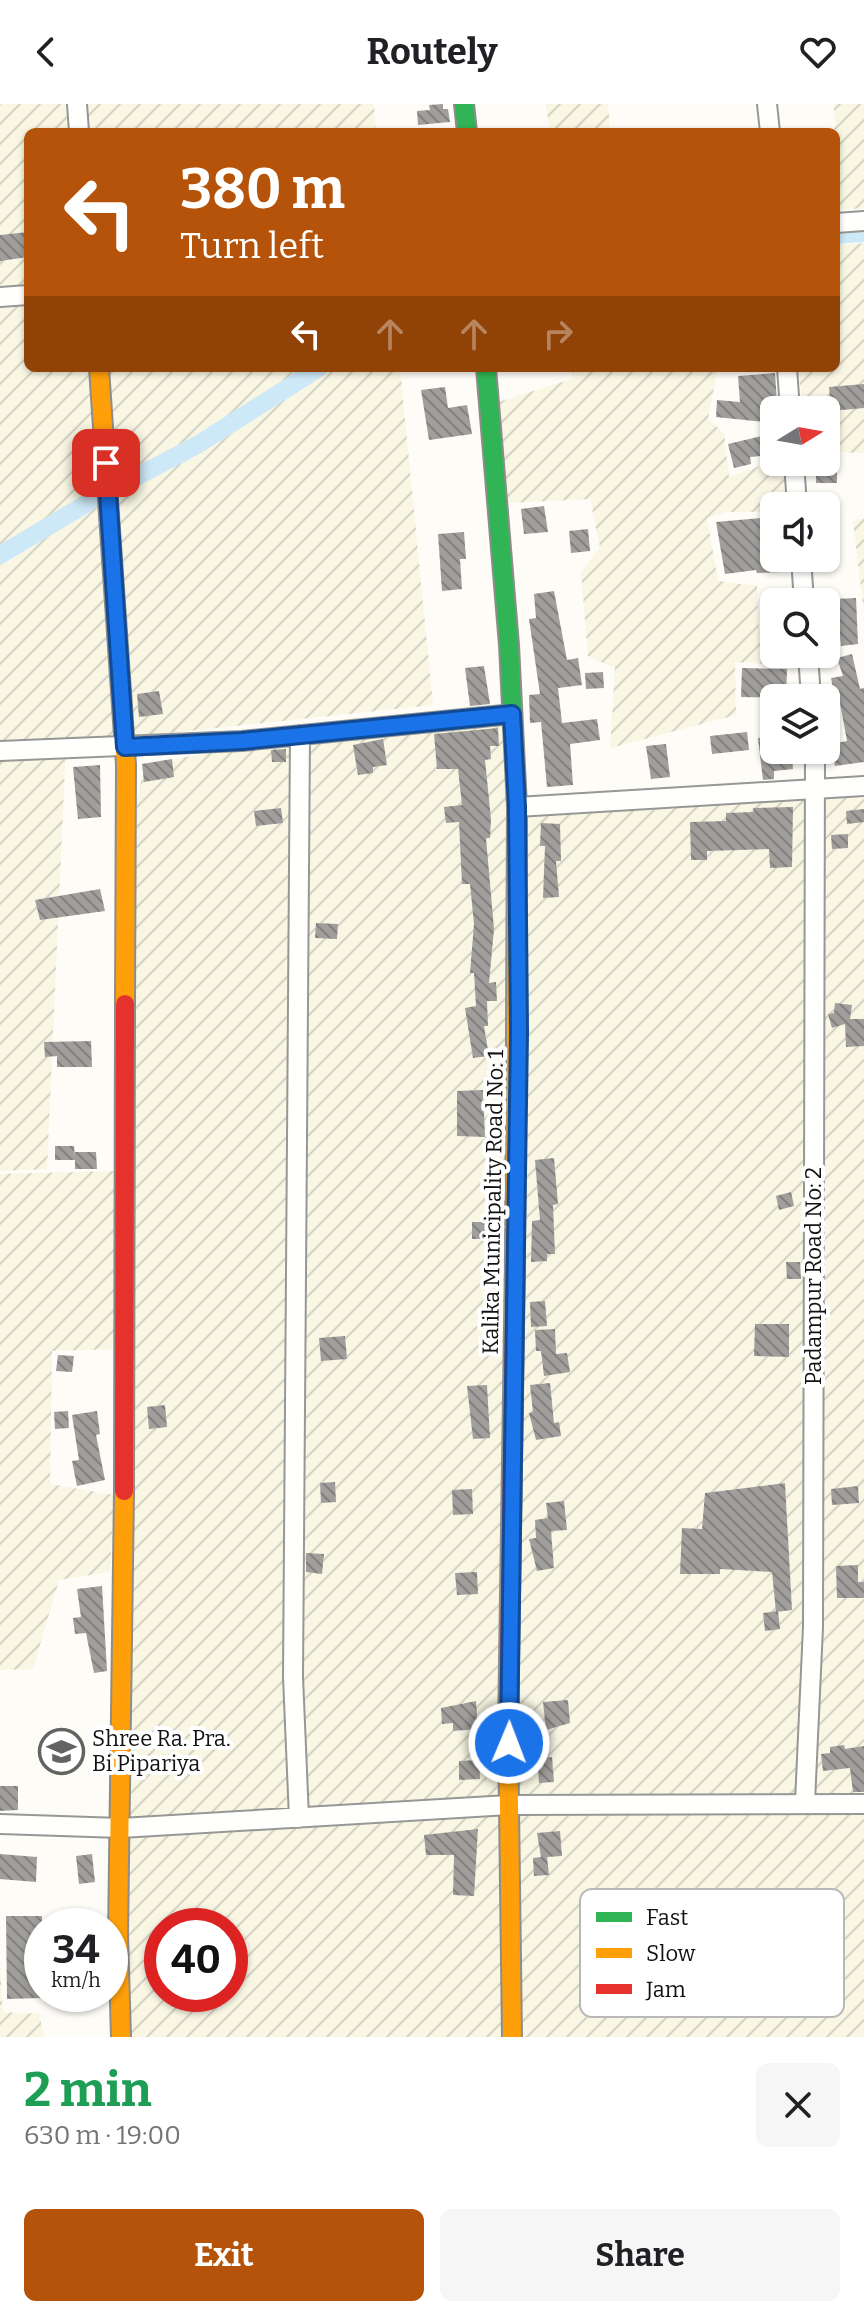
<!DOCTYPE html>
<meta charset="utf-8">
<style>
body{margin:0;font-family:Bitter,serif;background:#f6f6f6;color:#202124;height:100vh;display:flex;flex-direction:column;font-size:30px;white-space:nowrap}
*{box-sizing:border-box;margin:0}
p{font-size:26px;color:#757577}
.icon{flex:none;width:44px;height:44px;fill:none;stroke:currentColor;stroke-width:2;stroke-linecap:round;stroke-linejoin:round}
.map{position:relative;height:1933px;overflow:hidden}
.drawer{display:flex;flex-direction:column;background:#fff;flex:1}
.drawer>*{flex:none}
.guide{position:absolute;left:24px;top:24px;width:816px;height:244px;border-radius:12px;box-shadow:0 2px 6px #0004;background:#b45309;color:#fff;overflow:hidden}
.needle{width:52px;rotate:79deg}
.controls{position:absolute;left:760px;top:292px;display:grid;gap:16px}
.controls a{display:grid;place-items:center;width:80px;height:80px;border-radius:12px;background:#fff;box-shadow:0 2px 6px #0004;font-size:40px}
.speed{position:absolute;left:24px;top:1804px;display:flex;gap:16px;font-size:40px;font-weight:700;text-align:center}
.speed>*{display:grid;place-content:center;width:104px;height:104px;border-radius:50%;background:#fff;box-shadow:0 2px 6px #0004;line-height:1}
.speed small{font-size:20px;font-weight:400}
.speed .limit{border:12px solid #d22;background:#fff;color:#111}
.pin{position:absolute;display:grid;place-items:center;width:68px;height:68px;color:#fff;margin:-34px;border-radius:16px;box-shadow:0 4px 12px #0006}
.me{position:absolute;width:88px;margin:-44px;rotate:1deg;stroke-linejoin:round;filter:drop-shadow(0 0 6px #0008)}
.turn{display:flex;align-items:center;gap:28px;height:168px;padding:0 24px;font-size:36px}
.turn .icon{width:104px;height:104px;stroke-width:2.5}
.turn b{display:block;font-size:56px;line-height:68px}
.lanes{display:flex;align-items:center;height:76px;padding:0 24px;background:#0003;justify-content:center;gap:40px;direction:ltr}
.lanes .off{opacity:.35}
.round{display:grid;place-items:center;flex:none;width:84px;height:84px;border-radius:12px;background:#f6f6f6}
.summary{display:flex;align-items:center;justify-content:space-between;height:136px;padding:0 24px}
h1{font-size:48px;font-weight:700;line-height:60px;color:#1e9e55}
.cta{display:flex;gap:16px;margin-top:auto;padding:16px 24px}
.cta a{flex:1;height:92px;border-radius:12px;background:#b45309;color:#fff;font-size:32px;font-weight:700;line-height:92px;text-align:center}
.cta a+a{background:#f6f6f6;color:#202124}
header{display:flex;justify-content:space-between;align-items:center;height:104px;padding:0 24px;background:#fff;font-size:36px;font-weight:700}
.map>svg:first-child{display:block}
.farmland{fill:url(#farmland-furrows);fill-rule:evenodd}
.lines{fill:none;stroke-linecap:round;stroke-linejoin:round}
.canal{stroke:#cde8f7;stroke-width:18}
.building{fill:url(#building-back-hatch)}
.street-casing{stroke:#979795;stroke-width:22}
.fast-casing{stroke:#8e8d8b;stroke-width:22}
.slow-casing{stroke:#8e8d8b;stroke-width:22}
.jam-casing{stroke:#8e8d8b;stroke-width:22}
.street{stroke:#fffffe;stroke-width:18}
.fast{stroke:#30b455;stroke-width:18}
.slow{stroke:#ff9f0a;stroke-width:18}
.jam{stroke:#e5322d;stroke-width:18}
.route-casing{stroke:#114b97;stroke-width:20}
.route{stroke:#1a73e8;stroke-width:14}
.labels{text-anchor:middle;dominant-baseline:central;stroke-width:8;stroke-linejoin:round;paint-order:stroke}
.street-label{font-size:22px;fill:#111;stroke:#fff}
.poi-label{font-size:22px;fill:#111;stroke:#fff;text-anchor:start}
.key{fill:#fff;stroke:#b8b8b8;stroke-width:2}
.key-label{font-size:22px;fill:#111}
</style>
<header><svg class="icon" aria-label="back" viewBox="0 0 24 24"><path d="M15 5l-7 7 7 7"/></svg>Routely<svg class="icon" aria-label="heart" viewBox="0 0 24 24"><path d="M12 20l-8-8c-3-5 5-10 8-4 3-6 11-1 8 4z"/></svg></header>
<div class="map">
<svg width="864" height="1933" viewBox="0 0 864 1933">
<defs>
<pattern id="farmland-furrows" width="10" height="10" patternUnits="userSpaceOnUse" patternTransform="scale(2)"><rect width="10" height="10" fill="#f9f7e4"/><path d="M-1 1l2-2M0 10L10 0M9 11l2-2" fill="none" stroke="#d4d3c3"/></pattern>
<pattern id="building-back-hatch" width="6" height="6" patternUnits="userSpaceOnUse" patternTransform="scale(2)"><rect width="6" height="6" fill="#a19f9c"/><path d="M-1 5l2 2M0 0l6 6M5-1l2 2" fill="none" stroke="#82807e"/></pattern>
</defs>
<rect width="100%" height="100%" fill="#fdfcf7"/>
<path class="farmland" d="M0,0h374l2,28h-348v236h372l33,337 -367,39 -19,425 -47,2z
M545,0h63l2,28h-59z
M834,0h30v104l-28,2z
M864,139v210l-38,-1v-42h-23l-5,-42h38v-123z
M572,264h131l14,4 -9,47 16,14 5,44 45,-16 14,1 4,44h-18v6h-47l-20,6 11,63 39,5 2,44 15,1v23h28l1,12 -68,-4 1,53 -126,33 5,-80 -27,-12 -7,-84 19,-25 -10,-48 -82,4 -10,-101 74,-23z
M864,414v95l-11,-92z
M512,610l5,92 347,-20v1251h-743l16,-1238 8,-34 155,-30zM162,1822h68v68h-68z
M117,1067l-1,178 -64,2 -2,133 64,11 -4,77 -51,8 -26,89 -33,1v-496z
M0,1860l3,48 36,2 5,23h-44z"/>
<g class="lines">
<path class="canal" d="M836,131l28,-2
M115,384l82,-43 122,-77
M0,451l101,-60"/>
</g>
<path class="building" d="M443,0v5h5l2,13 -32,3 -1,-14 13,-1 -1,-5z
M28,128v25l-28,4v-26z
M775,269l2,29h-6l2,21 -57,-6 1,-17 23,2 -2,-26z
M864,280v24l-33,3 -2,-24z
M445,283l3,21 19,-3 5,29 -43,6 -8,-50z
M774,329v22l-24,2 1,7 -17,4 -6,-24z
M816,358h21v21h-21z
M544,402l4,26 -24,2 -3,-25z
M774,413v41h8l1,14 -26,1 -1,-3 -31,4 -9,-52z
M588,425l2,22 -19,2 -2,-22z
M464,428l2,27h-6l2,30 -20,2 -4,-57z
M554,487l13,69 11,-2 4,27 -24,3 4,35 35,-4 3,21 -30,4 3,41 -26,2 -6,-65 -11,1 -1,-28 11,-1 -11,-75 7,-1 -2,-24z
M856,494l2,46 -17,2 -5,-47z
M852,550l8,35 4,-1v74l-29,4 -4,-22 16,-3 -9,-49 -4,1 -3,-15 12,-2 -6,-18z
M484,562l6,38 -20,2 -5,-38z
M742,564l45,1 -1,29 -45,-1z
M603,568l1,16 -18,1 -1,-16z
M159,587l4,23 -24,3 -2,-23z
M498,624l1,18h-9l1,13 -6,1 6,59 -1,19h-4l8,91 -5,54 7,-1 1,19h-10l1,25h-4l5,30 -16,2 -8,-50 11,-2 -2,-33h-4l4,-49 -4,-40h-8l-3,-62 -13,1 -2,-16 18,-2 -4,-36h-21l-3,-35z
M747,628l2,18 -37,4 -2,-18z
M774,632v14h17l2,19 -19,2v8l-11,1 -5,-42z
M383,635l4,26 -14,2v6l-15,2 -5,-30z
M666,640l4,33 -19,2 -5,-33z
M286,645v13h-14l-1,-12z
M172,655l2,18 -30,5 -2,-18z
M100,661l1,52 -23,2 -5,-52z
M793,703l-1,60 -22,1 -1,-19 -62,2v9h-16l-1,-38 36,-1v-8l28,-1 -1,-4z
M281,704l2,15 -27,3 -2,-15z
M864,705v13l-17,2 -1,-13z
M541,719l19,1 1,37h-5l3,36 -16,1 2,-52h-5z
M848,730v14l-16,1 -1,-14z
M100,785l5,22 -65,9 -5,-20z
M316,819l22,1 -1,15 -22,-1z
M835,899l17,2 -2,14h14v27l-18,1 -1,-23 -13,4 -4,-14 6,-1z
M91,937l1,26h-35v-11l-12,1 -1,-15z
M483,986l2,47 -28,-1v-45z
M55,1042h19l1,10v-4h21l1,17h-22v-9h-20z
M554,1054l4,46 -5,1 2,49h-8v7l-16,1 1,-41 8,-1 -5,-60z
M791,1088l3,14 -15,4 -3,-14z
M472,1118h15v17h-15z
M786,1158h14l1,17h-14z
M545,1197l2,25 -16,1 -1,-25z
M755,1220h34v33l-35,-1z
M555,1225l1,25 11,-1 3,19 -26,4 -3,-25h-5l-1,-21z
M345,1232l2,23 -26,2 -2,-23z
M58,1251l16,1 -2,16 -16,-1z
M550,1279l4,40 5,-1 2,14 -25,4 -7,-27 4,-1 -3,-27z
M487,1281l3,53 -17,1 -6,-53z
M165,1301l2,22 -18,2 -2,-22z
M68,1307l1,17 -14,1 -1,-17z
M97,1307l3,23 -4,1 9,45 -28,6 -5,-25 7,-1 -7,-45z
M335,1378l1,20 -15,1 -1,-20z
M785,1379l7,127 -16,2 -4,-40 -52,-3v5h-40l2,-46 20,1 3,-36z
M858,1382l1,17 -27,2 -1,-16z
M472,1385l1,25 -20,1 -1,-25z
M564,1397l3,29 -16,1 3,37 -17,3 -8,-32 7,-1 -1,-18 13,-2 -2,-15z
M306,1449l18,1 -2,20 -16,-2z
M858,1461v17h6v16h-27l-1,-32z
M477,1468l1,22 -21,1 -2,-22z
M102,1482l5,85 -13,2 -8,-40 -11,1 -2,-16 8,-1 -4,-28z
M778,1507l2,18 -15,2 -2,-18z
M568,1596l2,23 -24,7 -3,-28z
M476,1597l2,28 -25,2v-8l-11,1 -1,-16z
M492,1630v14l-15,1 -1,-14z
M844,1641l1,4 19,-3v46h-11l-3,-24 -27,3 -2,-17 9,-1v-6z
M552,1653l2,25 -15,1 -2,-24z
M479,1656l1,19 -21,1v-19z
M0,1682h18v24l-18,1z
M478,1725l-4,67 -21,-1 1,-40h-28l-2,-20z
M560,1727l2,25 -15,1 2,18 -15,1 -1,-18 8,-1 -4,-24z
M0,1750l37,3 -1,25 -36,-3z
M92,1750l3,28 -16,2 -3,-28z
M6,1812h36v15h-6l1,46h5v21l-35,1z"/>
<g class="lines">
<defs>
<path id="street" d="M77,0l2,28
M767,0l3,28
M836,119l28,-2
M0,193l28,-2
M787,264l3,42
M794,358l3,44
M801,454l3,44
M808,550l3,44
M0,647l242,-10 270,-27
M517,703l347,-21
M805,1698l8,-175 2,-877
M299,1714l-6,-141 7,-942
M0,1720l121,4 388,-23 355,-1"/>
<path id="fast" d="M464,0l3,28
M486,264l23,277 8,162"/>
<path id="slow" d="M99,264l27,397 -1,239
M515,1157l2,-454
M508,1626l4,307
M121,1933l-3,-102 6,-444"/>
<path id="jam" d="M124,1387l1,-487
M508,1626l7,-469"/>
</defs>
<use href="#street" class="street-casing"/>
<use href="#fast" class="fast-casing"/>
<use href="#slow" class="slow-casing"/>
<use href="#jam" class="jam-casing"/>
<use href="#street" class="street"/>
<use href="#fast" class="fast"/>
<use href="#slow" class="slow"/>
<use href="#jam" class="jam"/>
</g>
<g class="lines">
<defs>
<path id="route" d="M106,359l19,284 117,-6 270,-27 5,93 2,224 -10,712"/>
</defs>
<use href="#route" class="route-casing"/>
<use href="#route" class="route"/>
</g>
<defs>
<symbol id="school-ring" viewBox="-11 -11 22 22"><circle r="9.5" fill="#fff" stroke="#646362" stroke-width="1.5"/><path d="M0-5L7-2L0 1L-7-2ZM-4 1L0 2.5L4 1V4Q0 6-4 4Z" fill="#646362"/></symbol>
</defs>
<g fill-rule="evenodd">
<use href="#school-ring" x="36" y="1622" width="51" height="51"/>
</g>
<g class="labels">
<g class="street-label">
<text transform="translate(493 1098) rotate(-89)">Kalika Municipality Road No: 1</text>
<text transform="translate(813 1172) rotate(-90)">Padampur Road No: 2</text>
</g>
<g class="poi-label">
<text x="92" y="1634">Shree Ra. Pra.<tspan x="92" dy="25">Bi Pipariya</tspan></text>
</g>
</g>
<rect x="580" y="1785" width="264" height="128" rx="12" class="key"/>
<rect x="596" y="1808" width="36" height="10" fill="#30b455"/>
<rect x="596" y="1844" width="36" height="10" fill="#ff9f0a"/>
<rect x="596" y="1880" width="36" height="10" fill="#e5322d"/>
<g class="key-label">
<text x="646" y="1821">Fast</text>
<text x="646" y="1857">Slow</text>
<text x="646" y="1893">Jam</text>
</g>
</svg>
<div class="controls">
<a><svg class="needle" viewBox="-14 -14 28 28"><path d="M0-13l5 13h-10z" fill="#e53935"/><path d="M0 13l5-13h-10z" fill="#757577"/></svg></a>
<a><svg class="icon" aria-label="sound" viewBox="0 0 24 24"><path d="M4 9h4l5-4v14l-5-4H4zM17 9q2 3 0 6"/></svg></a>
<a><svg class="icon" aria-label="search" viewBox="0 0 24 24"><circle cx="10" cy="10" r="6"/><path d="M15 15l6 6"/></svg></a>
<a><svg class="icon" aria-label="layers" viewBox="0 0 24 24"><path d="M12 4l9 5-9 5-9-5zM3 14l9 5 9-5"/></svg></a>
</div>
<div class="speed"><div>34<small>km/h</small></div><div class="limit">40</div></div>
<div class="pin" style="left:106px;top:359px;background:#d93025"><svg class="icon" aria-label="arrive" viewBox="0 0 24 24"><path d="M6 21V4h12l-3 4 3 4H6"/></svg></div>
<svg class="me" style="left:509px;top:1639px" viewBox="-20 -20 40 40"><circle r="17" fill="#1a73e8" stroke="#fff" stroke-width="3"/><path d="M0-11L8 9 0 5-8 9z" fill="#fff"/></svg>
<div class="guide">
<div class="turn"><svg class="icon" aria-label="left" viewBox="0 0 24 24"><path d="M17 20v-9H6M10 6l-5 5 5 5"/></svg><div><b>380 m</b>Turn left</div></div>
<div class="lanes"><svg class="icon" aria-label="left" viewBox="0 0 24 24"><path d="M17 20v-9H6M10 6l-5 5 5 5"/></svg><svg class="icon off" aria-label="ahead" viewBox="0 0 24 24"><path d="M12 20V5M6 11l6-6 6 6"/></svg><svg class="icon off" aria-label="ahead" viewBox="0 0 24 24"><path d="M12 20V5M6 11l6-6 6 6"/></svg><svg class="icon off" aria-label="right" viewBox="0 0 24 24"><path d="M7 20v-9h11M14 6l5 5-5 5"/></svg></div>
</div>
</div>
<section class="drawer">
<div class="summary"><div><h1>2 min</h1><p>630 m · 19:00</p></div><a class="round"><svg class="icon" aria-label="close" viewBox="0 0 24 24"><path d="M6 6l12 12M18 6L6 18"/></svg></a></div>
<div class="cta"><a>Exit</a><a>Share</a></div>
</section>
